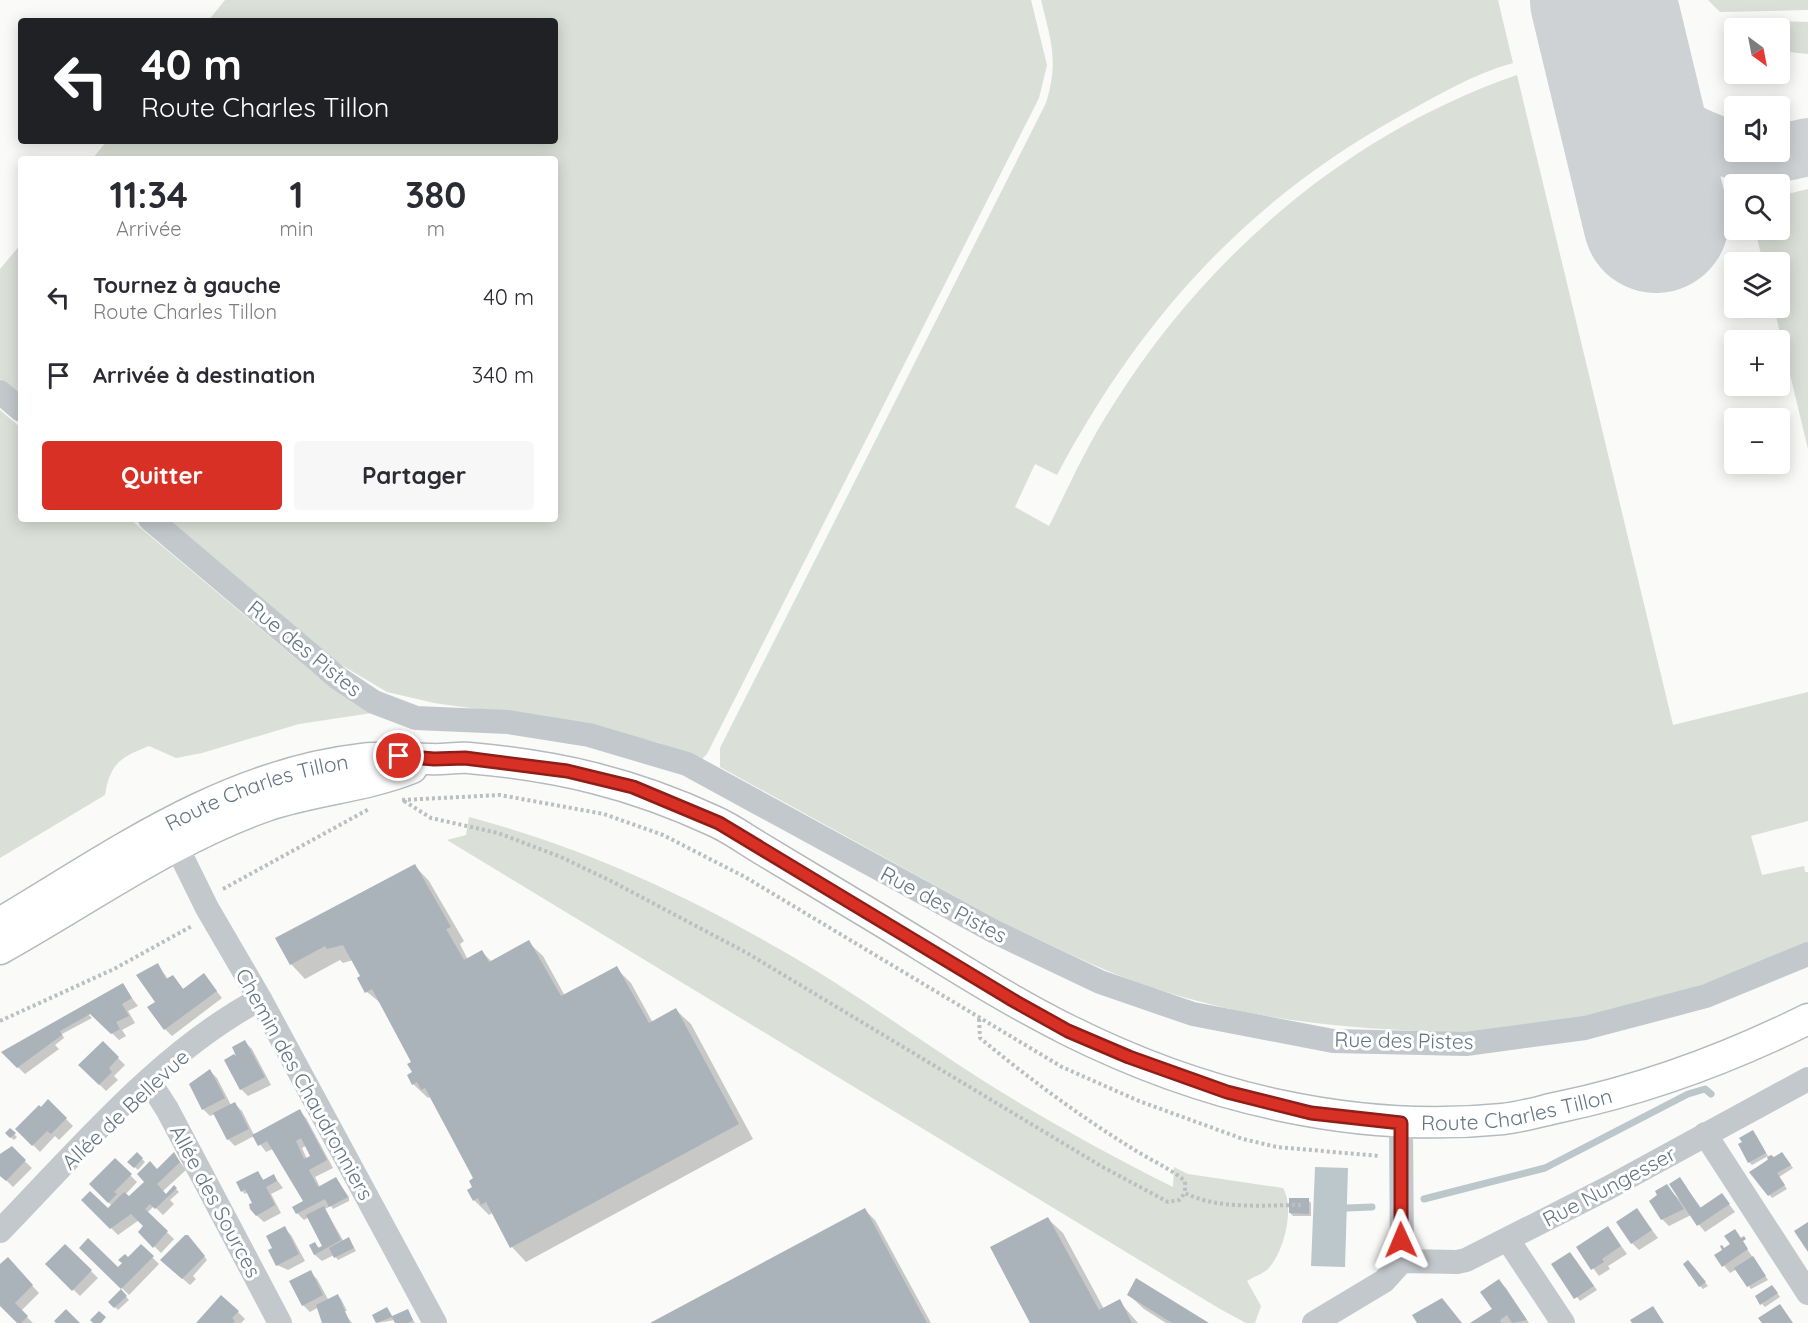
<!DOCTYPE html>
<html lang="fr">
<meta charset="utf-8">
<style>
body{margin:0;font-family:Quicksand,sans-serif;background:#f7f7f7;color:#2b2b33;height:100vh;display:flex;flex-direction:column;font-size:22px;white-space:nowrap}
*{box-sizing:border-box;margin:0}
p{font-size:20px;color:#7c7c81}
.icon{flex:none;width:33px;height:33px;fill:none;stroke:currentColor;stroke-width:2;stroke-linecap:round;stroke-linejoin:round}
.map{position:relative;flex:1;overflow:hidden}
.side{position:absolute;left:18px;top:156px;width:540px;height:366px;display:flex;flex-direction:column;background:#fff;border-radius:6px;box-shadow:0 3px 15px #0003}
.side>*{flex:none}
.banner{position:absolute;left:18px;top:18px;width:540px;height:126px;border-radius:6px;box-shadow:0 3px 15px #0003;background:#202124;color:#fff;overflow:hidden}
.needle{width:39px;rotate:148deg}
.tools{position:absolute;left:1724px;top:18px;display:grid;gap:12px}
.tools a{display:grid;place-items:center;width:66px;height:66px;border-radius:6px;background:#fff;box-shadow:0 3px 15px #0003;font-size:30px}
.pin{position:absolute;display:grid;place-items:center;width:51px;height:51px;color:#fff;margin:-26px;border:3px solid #fff;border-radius:50%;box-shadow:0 2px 6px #0007}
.me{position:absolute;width:66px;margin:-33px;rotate:359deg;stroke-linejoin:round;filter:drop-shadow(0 0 4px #0008)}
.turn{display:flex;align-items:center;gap:21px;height:126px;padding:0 24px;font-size:27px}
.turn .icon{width:78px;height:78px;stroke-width:2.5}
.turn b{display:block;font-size:42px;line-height:51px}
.eta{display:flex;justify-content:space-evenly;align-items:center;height:102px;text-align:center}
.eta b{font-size:36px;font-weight:700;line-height:42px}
.primary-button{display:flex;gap:12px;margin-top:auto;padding:12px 24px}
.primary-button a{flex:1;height:69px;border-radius:6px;background:#d93025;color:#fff;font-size:24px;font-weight:700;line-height:69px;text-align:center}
.primary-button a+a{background:#f7f7f7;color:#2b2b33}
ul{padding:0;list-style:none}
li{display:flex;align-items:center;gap:18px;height:78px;padding:0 24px}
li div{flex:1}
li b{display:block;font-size:22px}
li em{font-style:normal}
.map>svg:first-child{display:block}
.green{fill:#dadfd7}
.water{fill:#bbc7cb}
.shadow{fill:#0003;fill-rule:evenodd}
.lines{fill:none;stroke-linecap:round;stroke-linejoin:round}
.stream{stroke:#bbc7cb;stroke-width:7}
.taxiway{stroke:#ced2d4;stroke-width:58}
.runway{stroke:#ced2d4;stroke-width:146}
.building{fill:#aab3b9;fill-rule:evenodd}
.major-casing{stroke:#b5babe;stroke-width:33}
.path{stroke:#bbbfc2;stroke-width:4;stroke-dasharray:3 3;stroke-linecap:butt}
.minor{stroke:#c3c8cc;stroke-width:24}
.major{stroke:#fff;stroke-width:30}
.route-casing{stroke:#8d1f18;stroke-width:15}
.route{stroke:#d93025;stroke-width:10}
.labels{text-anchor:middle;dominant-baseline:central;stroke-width:6;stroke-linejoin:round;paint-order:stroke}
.street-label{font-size:21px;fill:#657683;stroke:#fff}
</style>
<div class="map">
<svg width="1808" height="1323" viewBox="0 0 1808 1323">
<rect width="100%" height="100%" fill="#fafaf8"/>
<path class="green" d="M225,0h806l16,65 -8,33 -332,656 -6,6 -42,-17 -79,-20 -146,-20 -47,-11 -49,-29 -172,-144h389v-360h-463l15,-18h448v-120h-347z
M1041,0h457l15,63c-40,11 -75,32 -111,52 -156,86 -262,204 -345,360l-22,-11 -20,43 34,19c21,-42 40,-85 66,-124 93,-148 236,-270 402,-327l156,650 135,-33v129l-57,15 11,39 42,-9 1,6h3v71c-48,19 -95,40 -145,54 -57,16 -119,31 -178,35 -27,2 -55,0 -82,-2 -91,-4 -180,-17 -267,-48 -44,-16 -86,-38 -129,-57l-287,-158v-19l326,-645c13,-42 5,-62 -5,-103z
M1708,0h100v10l-88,2z
M1774,21l34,1v32l-29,-3v-23l-45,1 -3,-3z
M1808,189v260l-34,-141h5v-46h-16l-8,-32h24v-34z
M21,244v153l-21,-18v-110z
M0,410l21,18v91h109l188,158 54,36 -73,11 -97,29 -26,5 -27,-12c-28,11 -39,17 -44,49l-105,63z
M469,817c112,30 212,75 312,133 69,39 132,86 198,128 63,40 128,76 194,109l1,-20 14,7 95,14c12,20 1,64 -15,81 -5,5 -15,8 -21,12l14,25 -6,17h-9l-26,-14 -773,-469 19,-5z"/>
<path class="water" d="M1315,1167l33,1 -3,99 -34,-1z"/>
<path class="shadow" d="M415,866l14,15 35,60 -4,3 8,16 14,-8 10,10 36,-20 15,14 22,40 51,-28 15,15 22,40 23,-13 15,14 62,115 -227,123 -14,-15 -17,-30 -3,-4 -3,2 -15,-15 1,-21 -45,-82 -2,1 -15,-14v-21l-30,-58 -16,-13 -5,-16 -9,-16 -10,3 -3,-3 -35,19 -14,-15z
M158,965l10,14 5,-3 11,14 20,-15 18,23 -50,38 -7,-7 -8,-27z
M122,985l16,21 -10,5 7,12 -13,7 4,6 -7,4 -35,-34z
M83,1009l9,9 -30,16 2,4 -9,7 4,4 -34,25 -22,-21z
M245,1042l7,7 19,36 -23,11 -7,-7 -1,-29z
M103,1043l22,22 -11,11 4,4 -12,11 -26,-26z
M210,1071l7,7 14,27 4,-1 7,7 12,24 45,-24 7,7 27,50 -18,9 5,10 16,-8 13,18v4l-16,8 -2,-3 -6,3 19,33 5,-3 7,12 -18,9 -4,-5 -12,6 -7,-6 -4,-9 4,-3 5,6 4,-2 -15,-30 -5,3 -7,-7 8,-11 -32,-53 -7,3 -12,-16 -19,10 -7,-7 -13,-25 -5,2 -7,-7zM307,1145l5,11 -5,3 -5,-11z
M48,1101l25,25 -14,14 -4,-4 -15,16 -23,-23z
M10,1130l7,7 -3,3 -7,-6z
M1756,1135l12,21 -16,9 -3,-3z
M12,1149l20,19 -19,19 -13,-13v-18z
M1782,1153l11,15 -14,9 8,12 -15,9 -21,-26 20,-15 3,2z
M137,1154l8,8 -7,8 -9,-8z
M174,1154l12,16 -24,22 4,4 8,-9 5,5 -9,8 4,4 -11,11 -9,-9 -7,7 27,26 -13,14 -21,-21 5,-6 -6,-6 -21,15 -35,-35 25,10 4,-4 -21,-22 24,-24 22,22 -12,13 4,3z
M258,1172l6,9 10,-5 9,12 -12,6 10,19 -17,9 -10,-9 -3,-8 3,-2 -6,-11 -3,2 -3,-3z
M1680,1179l22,30 20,-14 13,17 -30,20 -14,-17 -22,11 -7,-7 10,-27 7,7z
M1308,1200l3,3v13h-18l-3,-3z
M864,1209l11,11 56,103h-278z
M1637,1210l21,28 -19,12 -7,-7z
M1048,1219l15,14 41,76 15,-8 19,22h-106z
M284,1228l7,7 14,26 -17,9 -11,-5 -5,-15z
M1608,1228l19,26 -19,12 2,3 -11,7 -21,-28z
M1735,1231l33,49 -17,9 -14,-20 -7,4 -14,-17 16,-11z
M194,1243l13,17 -14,16 3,3 -6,6 -21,-18z
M65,1246l33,32 -18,18 -33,-32z
M141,1246l18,18 -30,31 -48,-47 37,22z
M1570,1254l27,36 -17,11 -27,-36z
M1691,1265l17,21 -5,3 -3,-3z
M0,1266h14l25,27 -18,18 12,12h-14l-19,-19z
M310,1272l7,7 12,22 9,-5 3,3 6,12h-4l9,12h-27l-6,-16 -9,5 -7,-7z
M1499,1281l7,7 23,35h-56l21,-13z
M1775,1290l5,7 -15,10 -3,-3z
M121,1291l8,9 -11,10 -8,-8z
M1129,1295l77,28h-40l-22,-14z
M387,1308l6,10 14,-8 8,13h-18l-2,-3 -18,3 -3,-7z
M238,1312l7,7 -4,4h-43z"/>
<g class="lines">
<path class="stream" d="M1424,1199l121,-31 143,-74 17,-5 6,5
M1347,1208l25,-1"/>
<path class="taxiway" d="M1613,38c23,63 56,94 121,112
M1741,152l31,3 36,-8"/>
<path class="runway" d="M1603,0l53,220"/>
</g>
<path class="building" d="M415,864l36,63 -5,2 18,31 18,-10 7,12 40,-22 32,56 56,-30 32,57 27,-15 63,116 -229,124 -24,-46 -5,3 -3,-7 -5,3 -6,-11 5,-3 -3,-6 4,-3 -48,-90 -4,2 -4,-8 -5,3 -5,-10 5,-3 -5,-8 4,-2 -39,-73 -7,4 -8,-15 3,-2 -17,-31 -16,4 -2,-3 -35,19 -15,-27z
M158,963l8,16 7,-4 10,14 21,-16 13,18 -53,39 -17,-23 8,-5 -19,-27z
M123,983l9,15 -10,6 7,12 -13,6 4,7 -9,5 -21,-20 -30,17 2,4 -45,33 -16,-16z
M245,1040l20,37 -25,13 -16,-30 10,-6 2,2 -4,-9z
M103,1041l16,16 -10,11 3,4 -13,13 -21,-20z
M210,1069l15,29 -23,12 -13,-26z
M48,1099l19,19 -16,16 -4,-3 -15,15 -17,-17 24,-24 2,2z
M235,1102l14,27 -22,11 -14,-27z
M300,1109l27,51 -18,10 9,17 18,-10 12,20 -19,10 -4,-8 -29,15 -4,-7 11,-6 -36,-60 -9,5 -6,-11zM301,1138l9,18 -6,3 -8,-18z
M10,1128l6,5 -6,5 -5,-5z
M1753,1130l13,23 -18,10 -10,-19 4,-2 -3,-4z
M12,1146l14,14 -20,21 -6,-5v-22z
M137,1152l6,6 -9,10 -7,-6z
M174,1152l6,10 -23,22 9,10 8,-9 3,3 -22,21 -5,-5 -5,5 23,22 -15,17 -15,-16 5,-6 -12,-12 -21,15 -29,-29 9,-9 18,17 16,-16 5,4 15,-14 -7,-8 13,-13 7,8z
M1782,1152l9,13 -14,8 8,12 -17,11 -19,-24 19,-12 -1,-3 4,-2 3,2z
M115,1158l17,16 -18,18 3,2 -9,9 -19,-19z
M258,1171l5,9 11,-6 3,7 -11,6 9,18 -19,11 -6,-7 -1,-5 3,-1 -7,-14 -4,3 -5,-10z
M1680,1177l20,31 22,-15 8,11 -33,22 -28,-42z
M1667,1184l17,25 -23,11 -12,-19 8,-6 -2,-4z
M1289,1198h20v16l-20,-1z
M324,1206l17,34 -27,15 -5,-10 6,-3 3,6 4,-2 -16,-31z
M865,1208l62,115h-277z
M1637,1208l15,22 -21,14 -15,-22z
M1048,1217l51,93 21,-11 12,24h-102l-40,-76z
M1808,1222v30l-14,-21z
M285,1226l14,28 -23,12 -8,-16 4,-2 -6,-12z
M1608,1226l13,20 -19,13 2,3 -13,8 -15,-23z
M1735,1229l6,9 3,-2 2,3 -3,2 5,8 -26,18 -8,-12 8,-5 -2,-4 2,-1 2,3 6,-4 -6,-8z
M185,1235h3l17,21 -23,23 -22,-19z
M349,1237l5,11 -20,10 -5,-10z
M88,1238l30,29 4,-4 -4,-3 7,-6 3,3 13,-13 13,12 -33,33 -42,-41z
M65,1244l27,26 -20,21 -27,-27z
M1570,1252l24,34 -20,13 -23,-35z
M1753,1256l13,20 -19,11 -13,-19z
M8,1257l25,28 -18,18 13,13 -7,7h-4l-17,-17v-42z
M1688,1260l18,22 -7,5 -16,-23z
M311,1270l12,25 -21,11 -13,-25z
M1136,1278l73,45h-37l-45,-28z
M1499,1279l28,41 -15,3 -5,-8 -7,5 1,3h-31l22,-14 -12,-17z
M1772,1285l6,8 -18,12 -5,-9z
M121,1289l6,7 -13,12 -6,-6z
M338,1294l12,29h-28l-6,-18z
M221,1295l18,16 -7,7 3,3 -2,2h-37z
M1442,1298l20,25h-45l-5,-8z
M1780,1304l13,19h-31l-4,-5z
M1653,1306l11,17h-32l-2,-3z
M387,1307l5,9 16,-7 5,11 -5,3h-13l-3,-6 -16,6 -4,-8z
M66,1309l14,14h-24l-2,-2z
M99,1311l7,6 -5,6h-8l-3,-3z"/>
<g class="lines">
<defs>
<g id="major">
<path id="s1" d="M0,923c116,-69 224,-148 362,-164 24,-3 45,-1 68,0 13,1 26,-2 39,-1 90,8 163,25 245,63 18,8 34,20 51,30 33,20 67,40 100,60 67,40 133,84 203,119 134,67 284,104 435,89 19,-2 38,-8 57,-12 86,-18 169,-49 248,-88"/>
<path d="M0,949c88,-49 170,-109 266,-143 47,-16 99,-19 146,-38"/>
</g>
</defs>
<use href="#major" class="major-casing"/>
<path class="path" d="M402,800l98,-5 104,19 59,21 82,42 317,190 77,34 104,38 34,8 102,9
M404,801l27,17 67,15 63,24 52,25 134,71 354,213 67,36 11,-2 6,-7
M223,889l146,-80
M979,1019l1,19c47,39 98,77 150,109 18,12 38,20 55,34v12c33,17 80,12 116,12
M0,1021l114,-52 78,-43"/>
<path class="minor" d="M0,392l21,18
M150,519l188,159 36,24 42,16 92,4 81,13 98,29 308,168 105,50 93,32 140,27 133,3 119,-16 121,-32 102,-42
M176,845l31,63 53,91 175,324
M149,1081l18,28 113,214
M1705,1134l103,159
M0,1231c79,-81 159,-178 260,-232
M1508,1240l55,83
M1402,1261l55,1 9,-2 142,-72 200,-109
M1314,1323l70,-42 18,-20 -1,-138"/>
<use href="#major" class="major"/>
</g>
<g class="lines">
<defs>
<path id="route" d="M399,756l35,3 31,-1 102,13 66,16 86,36 297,179 52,29 61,26 98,35 84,21 90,10v117"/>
</defs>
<use href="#route" class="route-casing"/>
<use href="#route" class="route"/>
</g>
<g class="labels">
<g class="street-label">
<text transform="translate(305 648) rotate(39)">Rue des Pistes</text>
<text stroke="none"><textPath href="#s1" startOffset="290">Route Charles Tillon</textPath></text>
<text transform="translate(944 904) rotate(28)">Rue des Pistes</text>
<text transform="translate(1404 1040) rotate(1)">Rue des Pistes</text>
<text transform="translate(305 1084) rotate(61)">Chemin des Chaudronniers</text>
<text stroke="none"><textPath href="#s1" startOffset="1638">Route Charles Tillon</textPath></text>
<text transform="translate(125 1109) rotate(-43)">Allée de Bellevue</text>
<text transform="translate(1609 1186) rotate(-28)">Rue Nungesser</text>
<text transform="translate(216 1201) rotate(62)">Allée des Sources</text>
</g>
</g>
</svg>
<div class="tools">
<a><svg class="needle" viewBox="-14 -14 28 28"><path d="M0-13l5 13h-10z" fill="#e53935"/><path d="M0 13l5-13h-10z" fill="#7c7c81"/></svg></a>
<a><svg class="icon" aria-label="sound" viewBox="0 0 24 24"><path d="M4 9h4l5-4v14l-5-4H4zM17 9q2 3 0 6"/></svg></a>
<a><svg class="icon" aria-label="search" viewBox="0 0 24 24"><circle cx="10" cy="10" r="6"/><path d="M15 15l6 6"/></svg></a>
<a><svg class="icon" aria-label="layers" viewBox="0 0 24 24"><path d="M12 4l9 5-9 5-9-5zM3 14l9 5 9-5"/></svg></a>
<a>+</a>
<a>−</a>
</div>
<div class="pin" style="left:399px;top:756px;background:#d93025"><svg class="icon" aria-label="arrive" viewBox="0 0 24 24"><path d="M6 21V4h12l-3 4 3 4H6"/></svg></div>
<svg class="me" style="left:1401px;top:1240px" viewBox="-20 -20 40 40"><path d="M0-17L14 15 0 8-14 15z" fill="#d93025" stroke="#fff" stroke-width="4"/></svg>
<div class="banner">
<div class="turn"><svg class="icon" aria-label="left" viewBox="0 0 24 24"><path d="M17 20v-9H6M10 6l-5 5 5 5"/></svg><div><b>40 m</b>Route Charles Tillon</div></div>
</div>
<section class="side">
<div class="eta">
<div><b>11:34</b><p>Arrivée</p></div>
<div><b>1</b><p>min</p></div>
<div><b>380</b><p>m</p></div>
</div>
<ul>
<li><svg class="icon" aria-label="left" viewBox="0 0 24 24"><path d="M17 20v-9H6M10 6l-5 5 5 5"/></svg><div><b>Tournez à gauche</b><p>Route Charles Tillon</p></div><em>40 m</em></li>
<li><svg class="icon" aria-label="arrive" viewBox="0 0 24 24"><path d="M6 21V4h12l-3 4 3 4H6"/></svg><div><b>Arrivée à destination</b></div><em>340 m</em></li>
</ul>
<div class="primary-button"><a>Quitter</a><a>Partager</a></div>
</section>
</div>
